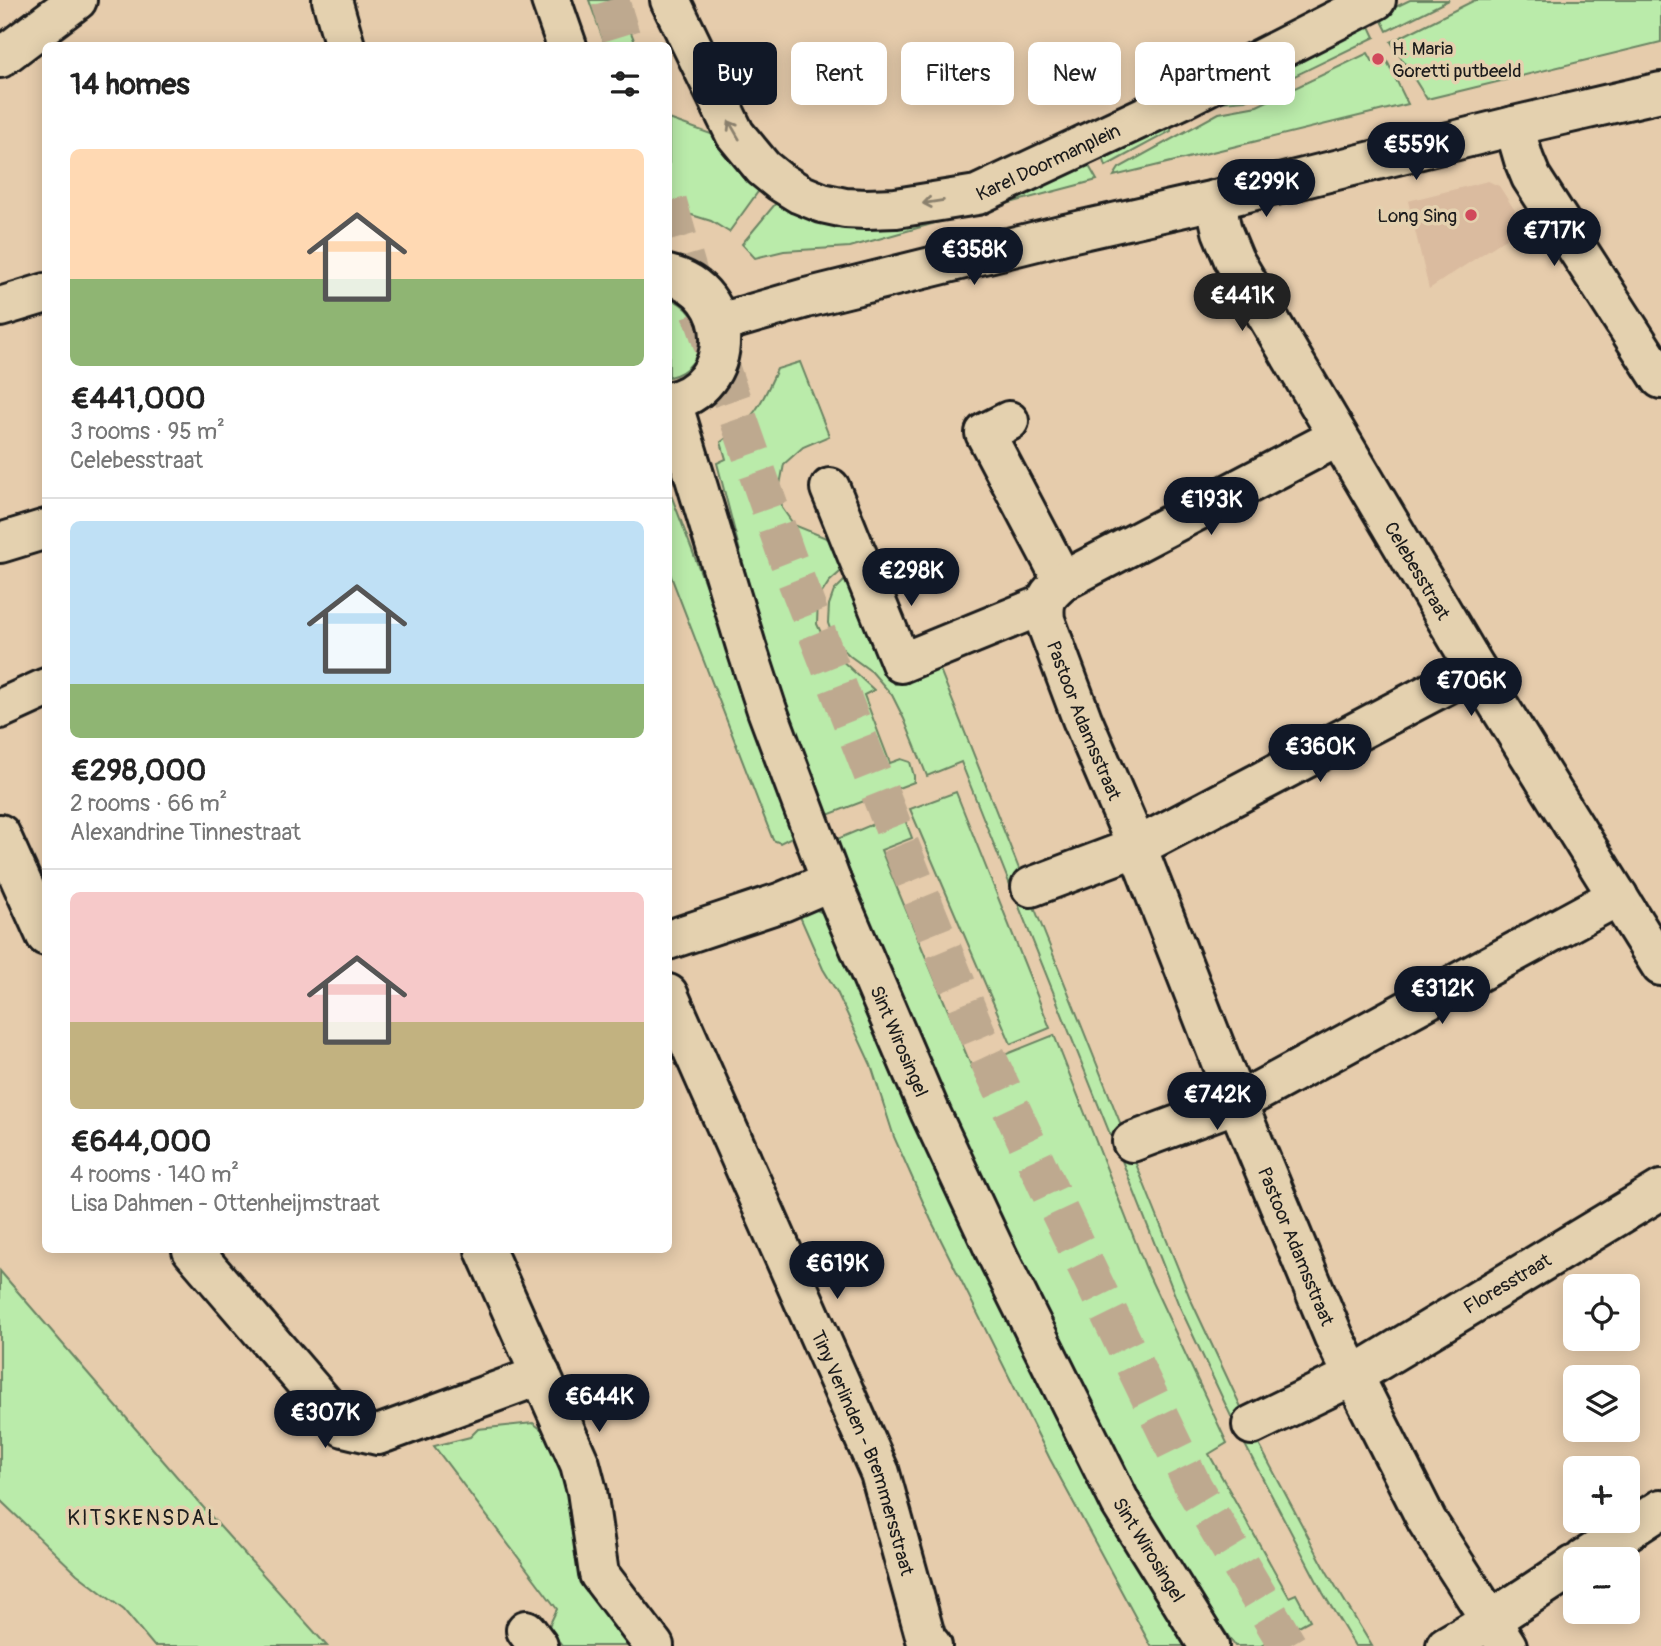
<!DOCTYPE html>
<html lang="en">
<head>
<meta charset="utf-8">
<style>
	:root { --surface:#fff; --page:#f2f2f2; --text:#222; --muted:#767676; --line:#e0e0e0; --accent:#111827 }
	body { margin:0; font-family:Pangolin,sans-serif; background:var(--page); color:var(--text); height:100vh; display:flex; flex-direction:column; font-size:26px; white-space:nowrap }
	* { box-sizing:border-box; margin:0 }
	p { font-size:23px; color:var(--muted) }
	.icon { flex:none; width:38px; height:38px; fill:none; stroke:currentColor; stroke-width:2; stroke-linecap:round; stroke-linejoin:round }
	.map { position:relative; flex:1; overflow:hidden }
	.panel { position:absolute; left:42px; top:42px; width:630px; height:1211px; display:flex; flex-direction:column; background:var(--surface); border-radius:10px; box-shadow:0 4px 18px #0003 }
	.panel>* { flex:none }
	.hud { position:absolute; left:693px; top:42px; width:665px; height:63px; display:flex; gap:14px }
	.tools { position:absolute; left:1563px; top:1274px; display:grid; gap:14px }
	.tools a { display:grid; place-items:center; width:77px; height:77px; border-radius:10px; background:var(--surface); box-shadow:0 4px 18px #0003; font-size:35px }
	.price { position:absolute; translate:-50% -60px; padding:0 16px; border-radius:24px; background:var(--accent); color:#fff; font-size:23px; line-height:46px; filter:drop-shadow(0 2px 4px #0008) }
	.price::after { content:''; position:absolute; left:50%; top:42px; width:21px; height:16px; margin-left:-10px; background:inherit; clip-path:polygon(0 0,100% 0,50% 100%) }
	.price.on { background:#222; color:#fff }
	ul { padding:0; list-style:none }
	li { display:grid; align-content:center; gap:14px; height:371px; padding:0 28px }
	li+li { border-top:2px solid var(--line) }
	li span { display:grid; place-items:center; height:217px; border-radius:10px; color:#555 }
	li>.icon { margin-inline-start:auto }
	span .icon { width:126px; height:126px; fill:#fffc; stroke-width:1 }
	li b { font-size:30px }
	h2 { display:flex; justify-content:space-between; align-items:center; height:84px; padding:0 28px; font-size:30px }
	.chip { padding:0 24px; border-radius:10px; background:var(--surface); box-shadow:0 4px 18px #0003; font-size:24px; line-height:63px }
	.chip.on { background:var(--accent); color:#fff }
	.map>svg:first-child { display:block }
</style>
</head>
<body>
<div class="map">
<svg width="1661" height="1646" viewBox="0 0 1661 1646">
	<rect width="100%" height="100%" fill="#e6ccac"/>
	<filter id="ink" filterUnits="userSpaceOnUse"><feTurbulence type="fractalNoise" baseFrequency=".0143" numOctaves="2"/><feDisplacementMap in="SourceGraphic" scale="14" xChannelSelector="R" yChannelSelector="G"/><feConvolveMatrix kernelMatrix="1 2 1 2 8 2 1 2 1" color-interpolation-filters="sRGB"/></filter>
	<g filter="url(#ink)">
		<polygon fill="#dabb9f" points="1488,181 1499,186 1525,226 1429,289 1408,201"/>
		<g fill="#baebaa" stroke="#6b8463" stroke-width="2">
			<polygon points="589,0 618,0 636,45 605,45"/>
			<polygon points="1410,0 1449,0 1387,31 1379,15"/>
			<polygon points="1475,0 1661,0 1661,42 1427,99 1391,42"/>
			<polygon points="1367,20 1375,37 1245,100 1223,102 1219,94"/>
			<polygon points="1368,53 1373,62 1379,64 1387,61 1408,104 1114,176 1119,168 1219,113 1257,106"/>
			<polygon points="1172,117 1171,131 1106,166 1101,151"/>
			<polygon points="669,119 728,140 765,182 729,232 711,221 669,208"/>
			<polygon points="1085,159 1097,180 946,220 850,247 784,251 755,258 742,244 781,197 826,213"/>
			<path d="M668 298C709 311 711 368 669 377Z"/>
			<path d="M800 362 829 436 803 447 784 464 780 485 782 508 794 525 841 544 848 565 829 582 818 599 817 624 828 648 874 690 864 695 890 763 901 759 910 762 914 776V782L825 816 772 675 717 463 726 459 721 442C754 419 761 406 777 369Z"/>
			<polygon points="668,487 800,833 780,843 773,840 669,571"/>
			<polygon points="851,574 895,684 939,667 1023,879 1010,885 961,762 927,776 904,719 892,695 872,672 850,656 834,640 828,623 829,605 834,591"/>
			<polygon points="956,792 1050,1028 1011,1044 910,809"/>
			<polygon points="902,812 912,838 881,850 972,1068 1054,1035 1149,1276 1227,1443 1209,1454 1289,1597 1296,1594 1310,1620 1261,1646 1235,1646 1172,1553 1132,1486 1020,1267 925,1060 835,840"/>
			<polygon points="1029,894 1125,1135 1112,1139 1016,899"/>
			<polygon points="812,908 830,916 1073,1447 1184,1646 1151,1646 1050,1459 931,1220 894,1137 871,1065 837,992 823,969 798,912"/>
			<polygon points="1130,1149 1190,1298 1248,1422 1236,1427 1178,1303 1119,1153"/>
			<polygon points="0,1271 215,1521 327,1646 154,1646 124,1610 77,1574 0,1500"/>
			<polygon points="533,1423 551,1437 639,1646 562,1646 548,1628 557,1609 434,1446 470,1437 478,1429"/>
			<polygon points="1254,1435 1327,1572 1372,1646 1355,1646 1323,1593 1243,1441"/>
		</g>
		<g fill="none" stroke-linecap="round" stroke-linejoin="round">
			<g stroke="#bea98f" stroke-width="38" stroke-dasharray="38 19" stroke-linecap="butt">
				<polyline points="610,0 624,46"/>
				<polyline points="668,202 694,292 787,557 914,880 983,1048 1059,1211 1194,1488 1288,1646"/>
			</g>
			<g stroke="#1c1c1c" stroke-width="44">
				<g id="minor">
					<polyline points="332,0 345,46"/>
					<polyline points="551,0 567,46"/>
					<path id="s1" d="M670 0 735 134 763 168 779 181 800 194 822 203 845 208 866 209 896 208 977 195 1184 98 1376 0"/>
					<polyline points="0,58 77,0"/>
					<polyline points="1514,126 1524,160 1531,177 1661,379"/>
					<path id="s2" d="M1215 200 1222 231 1234 260 1476 669 1661 966"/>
					<polyline points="0,307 46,293"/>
					<path id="s3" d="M672 402 746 646 767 710 831 881 931 1114 998 1257 1121 1504 1209 1646"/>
					<polyline points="1009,421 985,433 1063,581"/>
					<path id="s4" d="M1338 437 1063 581C1047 595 1043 599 1045 620L1082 719 1137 847 1237 1103 1334 1337 1427 1521 1507 1646"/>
					<polyline points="830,488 901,663 1043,605"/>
					<polyline points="0,709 46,688"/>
					<polyline points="0,834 46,936"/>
					<polyline points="1031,887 1137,847 1476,669"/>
					<polyline points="668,940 782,902 831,881"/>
					<path id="s5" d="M668 994 880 1473 926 1639 932 1646"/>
					<polyline points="1132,1142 1237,1103 1618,896"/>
					<polyline points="192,1250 344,1427 378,1435 541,1375"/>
					<polyline points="485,1250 580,1464 587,1491 599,1574 654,1646"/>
					<path id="s6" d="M1252 1425 1353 1376 1661 1190"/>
					<polyline points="1584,1559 1661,1509"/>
					<polyline points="526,1630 538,1646"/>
					<polyline points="1446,1646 1491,1620 1575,1565"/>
				</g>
			</g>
			<g stroke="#1c1c1c" stroke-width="44">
				<g id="major">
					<path d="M668 275C737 290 738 389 668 402"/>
					<polyline points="720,323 806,298 1065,234 1215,200 1514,126 1661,92"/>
					<polyline points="0,543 46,529"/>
				</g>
			</g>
			<use href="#minor" stroke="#e4d1af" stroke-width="38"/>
			<use href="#major" stroke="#e4d1af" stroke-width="38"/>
		</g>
		<defs><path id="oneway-shaft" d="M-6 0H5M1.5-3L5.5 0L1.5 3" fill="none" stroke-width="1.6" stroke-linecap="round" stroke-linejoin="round" transform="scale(1.75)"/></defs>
		<g stroke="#8a806d">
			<use href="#oneway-shaft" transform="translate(734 130) rotate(-120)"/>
			<use href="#oneway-shaft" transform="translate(933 202) rotate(171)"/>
		</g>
	</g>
	<g fill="#d1495b" stroke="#e4d1af" stroke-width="2.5">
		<circle cx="1378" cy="59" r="7"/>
		<circle cx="1471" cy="215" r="7"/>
	</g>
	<g text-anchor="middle" stroke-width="7" stroke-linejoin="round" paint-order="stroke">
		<g font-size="19" fill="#1c1c1c" stroke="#e4d1af" text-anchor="start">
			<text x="1392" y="55">H. Maria<tspan x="1392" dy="22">Goretti putbeeld</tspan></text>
			<text x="1457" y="222" text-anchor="end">Long Sing</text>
		</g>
		<g font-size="19" fill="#1c1c1c" stroke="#e4d1af">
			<text dy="7" stroke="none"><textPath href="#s1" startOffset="497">Karel Doormanplein</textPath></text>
			<text dy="7" stroke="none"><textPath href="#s2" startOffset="424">Celebesstraat</textPath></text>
			<text dy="7" stroke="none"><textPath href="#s4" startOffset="464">Pastoor Adamsstraat</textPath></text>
			<text dy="7" stroke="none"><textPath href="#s3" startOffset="679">Sint Wirosingel</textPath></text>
			<text dy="7" stroke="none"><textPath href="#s4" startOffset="1031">Pastoor Adamsstraat</textPath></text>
			<text dy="7" stroke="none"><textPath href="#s6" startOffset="292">Floresstraat</textPath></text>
			<text dy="7" stroke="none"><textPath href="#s5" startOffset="499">Tiny Verlinden - Bremmersstraat</textPath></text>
			<text dy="7" stroke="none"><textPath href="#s3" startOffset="1246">Sint Wirosingel</textPath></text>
		</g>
		<g font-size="21" letter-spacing="2" fill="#1c1c1c" stroke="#e4d1af">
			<text x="144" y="1525">KITSKENSDAL</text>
		</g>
	</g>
</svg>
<div class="tools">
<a><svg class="icon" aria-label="locate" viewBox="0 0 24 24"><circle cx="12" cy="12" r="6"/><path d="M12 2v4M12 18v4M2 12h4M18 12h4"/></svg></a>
<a><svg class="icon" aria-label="layers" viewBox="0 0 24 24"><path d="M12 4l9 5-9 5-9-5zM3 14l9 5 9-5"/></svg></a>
<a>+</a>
<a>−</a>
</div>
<b class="price" style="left:1416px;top:182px">€559K</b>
<b class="price" style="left:1266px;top:219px">€299K</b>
<b class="price" style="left:1554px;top:268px">€717K</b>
<b class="price" style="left:974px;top:287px">€358K</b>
<b class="price on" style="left:1242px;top:333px">€441K</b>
<b class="price" style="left:1211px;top:537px">€193K</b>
<b class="price" style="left:911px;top:608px">€298K</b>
<b class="price" style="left:1471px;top:718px">€706K</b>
<b class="price" style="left:1320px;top:784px">€360K</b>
<b class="price" style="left:1442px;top:1026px">€312K</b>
<b class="price" style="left:1217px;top:1132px">€742K</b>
<b class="price" style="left:837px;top:1301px">€619K</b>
<b class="price" style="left:599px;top:1434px">€644K</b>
<b class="price" style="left:325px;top:1450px">€307K</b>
<div class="hud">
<a class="chip on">Buy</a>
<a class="chip">Rent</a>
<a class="chip">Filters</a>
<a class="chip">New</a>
<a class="chip">Apartment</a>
</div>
<section class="panel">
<h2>14 homes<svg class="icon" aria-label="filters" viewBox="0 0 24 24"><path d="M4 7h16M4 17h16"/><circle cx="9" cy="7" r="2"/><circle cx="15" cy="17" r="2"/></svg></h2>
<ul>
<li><span style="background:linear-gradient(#ffd9b3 60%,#8fb573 0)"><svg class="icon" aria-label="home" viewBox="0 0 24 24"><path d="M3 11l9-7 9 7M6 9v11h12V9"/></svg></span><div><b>€441,000</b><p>3 rooms · 95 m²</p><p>Celebesstraat</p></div></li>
<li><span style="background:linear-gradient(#bfe0f5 75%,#8fb573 0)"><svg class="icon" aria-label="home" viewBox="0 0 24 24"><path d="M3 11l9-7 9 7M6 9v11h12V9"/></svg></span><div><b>€298,000</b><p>2 rooms · 66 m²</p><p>Alexandrine Tinnestraat</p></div></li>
<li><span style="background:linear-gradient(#f6c9c9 60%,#c2b280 0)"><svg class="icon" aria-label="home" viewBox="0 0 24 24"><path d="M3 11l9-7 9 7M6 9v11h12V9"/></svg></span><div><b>€644,000</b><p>4 rooms · 140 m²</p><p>Lisa Dahmen - Ottenheijmstraat</p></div></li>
</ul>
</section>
</div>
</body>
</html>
